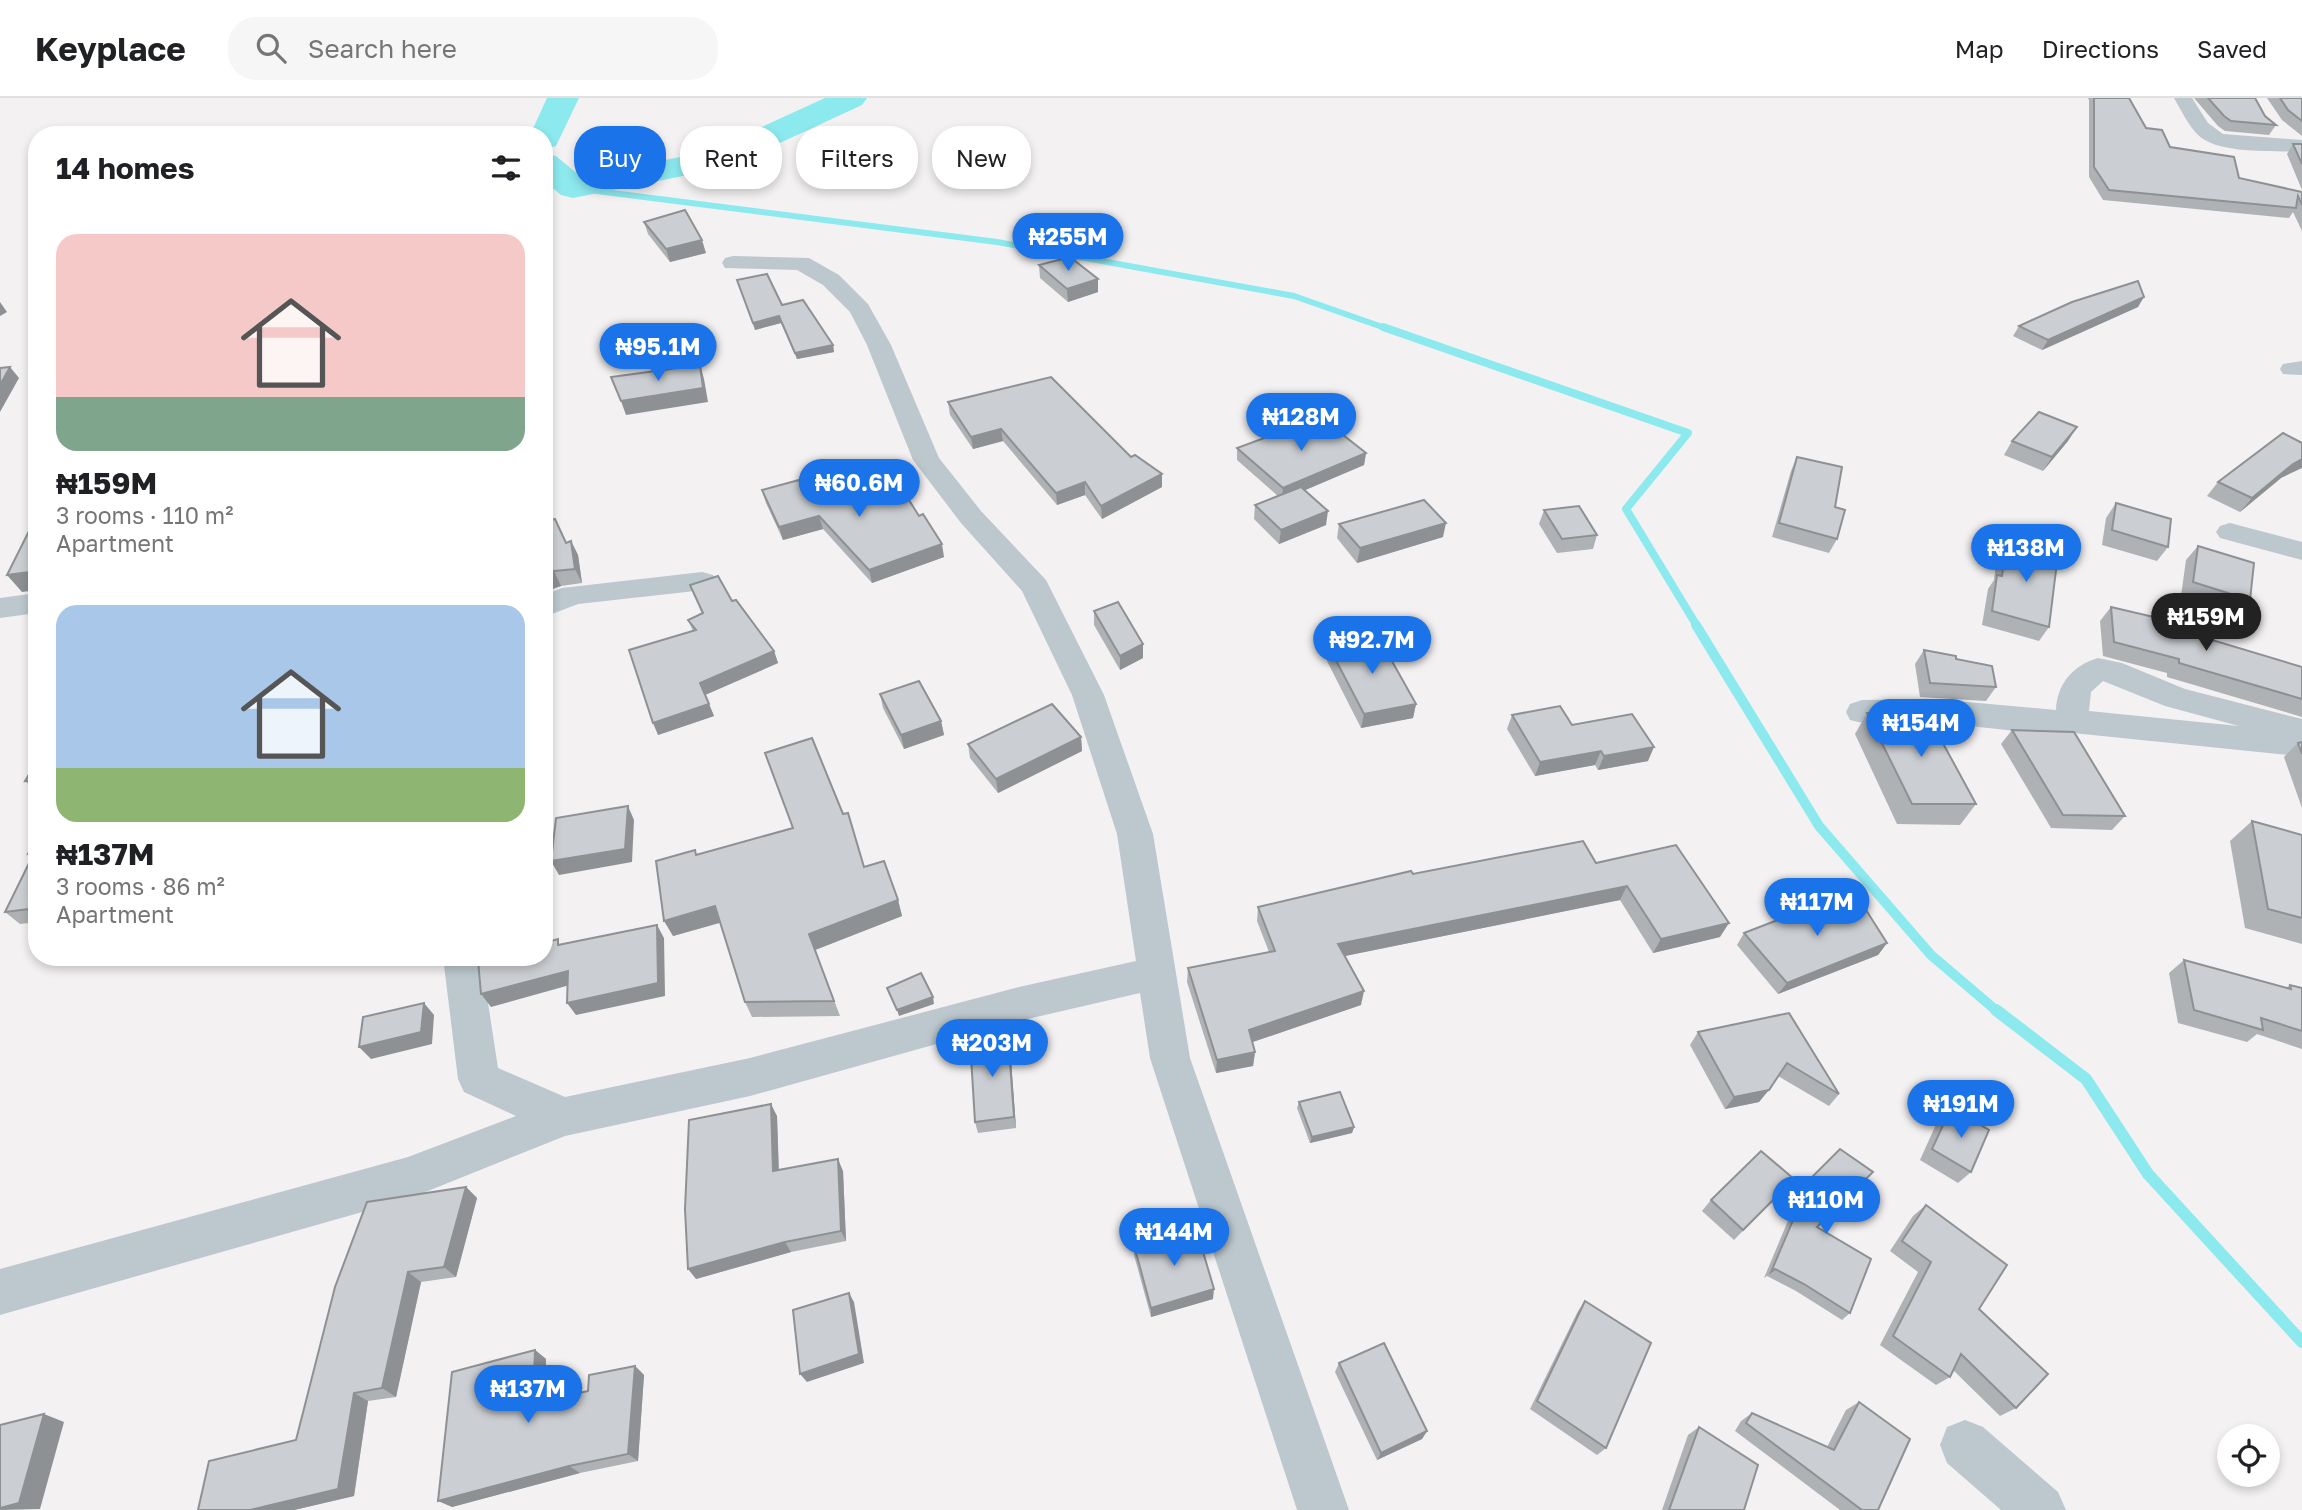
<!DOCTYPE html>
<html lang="en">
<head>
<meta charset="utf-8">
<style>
	:root { --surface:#fff; --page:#f6f6f6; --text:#202124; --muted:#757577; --line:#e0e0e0; --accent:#1a73e8 }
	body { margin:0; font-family:"Golos Text",sans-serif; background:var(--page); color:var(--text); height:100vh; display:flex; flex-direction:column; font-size:26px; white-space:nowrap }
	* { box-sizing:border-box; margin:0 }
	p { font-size:23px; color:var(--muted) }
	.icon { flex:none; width:38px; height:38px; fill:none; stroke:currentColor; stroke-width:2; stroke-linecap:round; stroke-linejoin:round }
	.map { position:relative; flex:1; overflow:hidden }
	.panel { position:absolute; left:28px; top:28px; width:525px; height:840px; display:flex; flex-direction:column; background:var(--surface); border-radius:28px; box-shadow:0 4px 10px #0003 }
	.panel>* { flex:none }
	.banner { position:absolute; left:574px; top:28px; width:665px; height:63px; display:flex; gap:14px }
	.fabs { position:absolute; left:2217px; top:1326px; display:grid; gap:14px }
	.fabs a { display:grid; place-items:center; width:63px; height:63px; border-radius:50%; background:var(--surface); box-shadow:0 4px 10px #0003; font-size:35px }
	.price { position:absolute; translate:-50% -60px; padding:0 16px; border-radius:24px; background:var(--accent); color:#fff; font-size:23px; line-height:46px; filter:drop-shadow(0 2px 4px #0008) }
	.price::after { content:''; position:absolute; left:50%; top:42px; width:21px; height:16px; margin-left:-10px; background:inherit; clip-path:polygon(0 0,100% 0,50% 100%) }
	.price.active { background:#222; color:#fff }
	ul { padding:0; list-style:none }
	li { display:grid; align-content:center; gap:14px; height:371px; padding:0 28px }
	li span { display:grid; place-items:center; height:217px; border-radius:21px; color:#555 }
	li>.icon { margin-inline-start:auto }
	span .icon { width:126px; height:126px; fill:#fffc; stroke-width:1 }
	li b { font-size:30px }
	h2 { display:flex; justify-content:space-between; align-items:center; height:84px; padding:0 28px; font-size:30px }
	.pill { padding:0 24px; border-radius:28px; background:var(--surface); box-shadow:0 4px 10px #0003; font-size:24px; line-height:63px }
	.pill.active { background:var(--accent); color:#fff }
	header { display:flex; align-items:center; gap:42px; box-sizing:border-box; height:98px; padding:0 35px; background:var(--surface); border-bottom:2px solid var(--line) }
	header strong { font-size:33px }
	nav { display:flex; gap:38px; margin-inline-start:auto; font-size:24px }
	.search { width:490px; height:63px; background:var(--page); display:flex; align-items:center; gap:18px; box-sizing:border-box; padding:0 24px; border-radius:28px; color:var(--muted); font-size:26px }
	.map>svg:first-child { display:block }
</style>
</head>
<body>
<header>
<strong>Keyplace</strong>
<div class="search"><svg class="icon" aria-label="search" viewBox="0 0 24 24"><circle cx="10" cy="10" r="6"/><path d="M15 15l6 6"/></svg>Search here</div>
<nav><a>Map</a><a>Directions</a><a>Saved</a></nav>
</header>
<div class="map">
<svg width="2302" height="1412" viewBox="0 0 2302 1412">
	<rect width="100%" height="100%" fill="#f3f1f1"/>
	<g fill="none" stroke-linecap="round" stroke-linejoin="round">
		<polyline stroke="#8ce9ee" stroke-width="6" points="573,90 997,144 1294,198 1388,231"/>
		<polyline stroke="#8ce9ee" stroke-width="8" points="1383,229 1688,335 1626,411 1697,528"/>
		<polyline stroke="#8ce9ee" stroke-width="10" points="1696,527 1819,728 1931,857 1998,914"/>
		<polyline stroke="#8ce9ee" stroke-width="12" points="1996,912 2086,981 2148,1076 2302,1244"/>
		<g fill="#8ce9ee" fill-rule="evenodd">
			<polygon points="547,0 579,0 556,48 544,51 544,37 530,37"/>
			<polygon points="825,0 867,0 862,7 728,69 573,100 561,97 544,83 544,55 556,58 580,78 707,54"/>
		</g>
		<g fill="#bcc8ce" fill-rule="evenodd">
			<path d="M2174 0H2192L2208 25 2223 36 2302 42V54C2275 52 2219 57 2198 37 2188 27 2181 12 2174 0Z"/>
			<polygon points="733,158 809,160 839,177 868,206 891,247 939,360 981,413 1046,482 1104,597 1153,736 1190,960 1349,1412 1297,1412 1150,960 1140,895 1019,923 750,998 565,1038 408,1101 0,1217 0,1171 408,1059 516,1018 464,994 458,981 443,859 481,859 498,970 565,999 750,960 1019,889 1136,863 1117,736 1072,597 1022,493 961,425 913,362 867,247 850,214 823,187 797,172 725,170 722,165 725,160"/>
			<polygon points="2302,263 2302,277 2283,276 2280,271 2283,266"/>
			<polygon points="2230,425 2302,444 2302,462 2220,440 2216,434 2220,428"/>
			<polygon points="702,474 713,477 717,484 713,491 578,506 544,519 544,497 562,490"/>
			<polygon points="37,495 37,515 0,520 0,500"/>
			<path d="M2098 560 2122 565 2185 591 2302 621V652L2289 657 2073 635C2025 637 1979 627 1932 625 1905 624 1876 630 1850 622L1846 614 1850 606 1862 602 1933 601 2056 612C2057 586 2073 567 2098 560ZM2103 583 2165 608 2239 628 2089 613 2091 594Z"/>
			<polygon points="1965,1322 1983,1329 2058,1394 2066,1412 2001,1412 1947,1365 1940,1347 1947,1329"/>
		</g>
	</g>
	<g fill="#afb2b5">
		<polygon points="2088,0 2129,0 2146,30 2170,49 2239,80 2302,94 2302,133 2293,114 2289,120 2103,102 2089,79 2089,2"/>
		<polygon points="2194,0 2255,0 2265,18 2276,27 2269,37 2225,33 2218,28"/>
		<polygon points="2267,0 2302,0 2302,38 2282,22"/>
		<polygon points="2293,46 2302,46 2302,92 2287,56"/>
		<polygon points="644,124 706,155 670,164 648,136"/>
		<polygon points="1039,167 1098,181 1098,194 1068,204 1040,180"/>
		<polygon points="737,182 782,207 833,247 834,254 797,261 781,225 755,232"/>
		<polygon points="2138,209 2042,252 2013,238 2019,228"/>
		<polygon points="948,304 1131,359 1162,389 1102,421 1085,397 1057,407 1003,343 973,351 950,317"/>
		<polygon points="1279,340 1366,355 1364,367 1305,392 1326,427 1279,446 1254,421 1255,407 1278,398 1237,362 1237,350"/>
		<polygon points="2012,343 2068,343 2043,373 2004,357"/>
		<polygon points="1797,359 1835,409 1837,441 1829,455 1772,439 1791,373"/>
		<polygon points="2281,380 2240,414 2207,398 2218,384"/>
		<polygon points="762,392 821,402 944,459 872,485 823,431 783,442 766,405"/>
		<polygon points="2116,405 2168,449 2157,463 2102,447 2106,420"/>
		<polygon points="1544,412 1597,437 1593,451 1557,455 1539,426"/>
		<polygon points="544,424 566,445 571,443 578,457 582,485 561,488 544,494"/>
		<polygon points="1339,426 1443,439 1357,465 1337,440"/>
		<polygon points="2007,442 2049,529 2039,543 1982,527 1988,491 1994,482 1997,457"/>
		<polygon points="2198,448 2250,502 2238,516 2181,498 2186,462"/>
		<polygon points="690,487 732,503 774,553 778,565 705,597 714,618 658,637 693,533 688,522 702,516"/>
		<polygon points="2111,509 2172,530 2302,569 2302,619 2167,579 2167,575 2103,558 2100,523"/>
		<polygon points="1094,513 1143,560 1120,572 1094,527"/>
		<polygon points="1329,549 1416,606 1413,620 1361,630 1327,563"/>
		<polygon points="1924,552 1956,561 1996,589 1986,603 1920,599 1915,566"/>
		<polygon points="880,596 941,623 944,637 904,651 883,610"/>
		<polygon points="1867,615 1976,706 1960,727 1897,726 1855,636"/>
		<polygon points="1512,617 1572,627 1648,663 1598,672 1595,667 1535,678 1507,631"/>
		<polygon points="2012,632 2125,718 2112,732 2051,730 2001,646"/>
		<polygon points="1081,639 1082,653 998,695 970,660 968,646"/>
		<polygon points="2302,644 2302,710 2284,659 2298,645"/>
		<polygon points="37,663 37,694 25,683"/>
		<polygon points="2252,723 2302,737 2302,846 2245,830 2230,743"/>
		<polygon points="37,736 37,824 20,826 5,814 32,759"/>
		<polygon points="697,757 864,769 898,802 902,818 815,852 840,918 752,919 745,904 720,825 673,838"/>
		<polygon points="1596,765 1720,839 1653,855 1620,802 1345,858 1361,907 1252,944 1255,954 1253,968 1216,975 1187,884 1188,870 1269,854 1257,823 1258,809 1413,776"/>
		<polygon points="1744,835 1887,845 1878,857 1778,896 1737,847"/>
		<polygon points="2184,862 2286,890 2290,887 2302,890 2302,951 2257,936 2247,944 2178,925 2169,875"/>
		<polygon points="1789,915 1839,996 1829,1008 1778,978 1759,1004 1725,1011 1690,947 1698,934"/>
		<polygon points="1008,937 1010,949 1016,1030 978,1035 975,1024"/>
		<polygon points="1299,1004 1354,1029 1352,1035 1310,1045 1297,1010"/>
		<polygon points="1951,1010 1971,1074 1958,1085 1920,1062 1938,1022"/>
		<polygon points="777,1018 779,1072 843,1073 846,1143 791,1154 696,1181"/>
		<polygon points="1811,1080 1817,1129 1850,1215 1842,1222 1796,1193 1767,1178 1764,1180 1803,1087"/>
		<polygon points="1794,1081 1734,1142 1702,1113 1711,1102"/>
		<polygon points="466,1089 477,1100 456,1179 421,1184 396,1299 368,1303 354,1398 294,1412 198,1412 296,1342"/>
		<polygon points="1926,1107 1979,1211 2016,1310 2000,1318 1953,1272 1950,1279 1936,1287 1880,1247 1918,1174 1890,1153 1913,1118"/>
		<polygon points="1134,1147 1213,1201 1151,1219 1134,1157"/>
		<polygon points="1585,1203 1606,1350 1597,1357 1530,1311 1578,1213"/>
		<polygon points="535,1252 546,1261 545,1303 588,1293 635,1268 644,1277 638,1363 580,1375 452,1409"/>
		<polygon points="1339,1265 1427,1333 1422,1341 1377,1362 1335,1274"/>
		<polygon points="1859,1304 1878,1412 1840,1412 1735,1333 1741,1323 1752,1315 1827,1349 1846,1312"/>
		<polygon points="1699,1329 1744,1412 1662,1412 1688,1337"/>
	</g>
	<g fill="#8e9194">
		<polygon points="702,142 706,155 670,164 666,151"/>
		<polygon points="1098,181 1098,194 1068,204 1067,191"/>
		<polygon points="2144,199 2138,209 2042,252 2048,242"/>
		<polygon points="0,204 7,214 0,218"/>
		<polygon points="779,218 781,225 755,232 753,225"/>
		<polygon points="833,247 834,254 797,261 795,255"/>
		<polygon points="700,267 704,281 708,304 626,317 621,303"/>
		<polygon points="10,269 19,280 0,314 0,287"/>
		<polygon points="2077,329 2068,343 2043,373 2052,359"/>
		<polygon points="1001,331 1003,343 973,351 971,339"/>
		<polygon points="1366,355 1364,367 1282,402 1283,390"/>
		<polygon points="2302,361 2302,370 2281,380 2240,414 2252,400 2293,366"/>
		<polygon points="1162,376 1162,389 1102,421 1101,408"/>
		<polygon points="1085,384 1085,397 1057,407 1056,395"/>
		<polygon points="1328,413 1326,427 1279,446 1281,432"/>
		<polygon points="819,418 823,431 783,442 779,429"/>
		<polygon points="1446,425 1443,439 1357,465 1360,450"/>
		<polygon points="571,443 578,457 582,485 575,471"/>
		<polygon points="942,446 944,459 872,485 869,472"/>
		<polygon points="37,473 37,492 22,494 7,477"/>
		<polygon points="554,473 561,488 544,494 544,477"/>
		<polygon points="1143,546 1143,560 1120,572 1120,558"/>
		<polygon points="774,553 778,565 705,597 700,585"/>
		<polygon points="709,606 714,618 658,637 653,625"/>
		<polygon points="1416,606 1413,620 1361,630 1364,616"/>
		<polygon points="941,623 944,637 904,651 901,637"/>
		<polygon points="1081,639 1082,653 998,695 996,681"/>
		<polygon points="1654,649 1648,663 1598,672 1604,658"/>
		<polygon points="1601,653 1595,667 1535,678 1540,664"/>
		<polygon points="628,708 634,722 632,764 559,777 551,763"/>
		<polygon points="1627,788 1620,802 1335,860 1338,846"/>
		<polygon points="898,802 902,818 815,852 809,836"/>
		<polygon points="715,808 722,824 673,838 664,823"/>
		<polygon points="1729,825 1720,839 1653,855 1661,841"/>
		<polygon points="657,827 664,840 665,898 576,917 567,905"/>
		<polygon points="1887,845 1878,857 1778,896 1787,885"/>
		<polygon points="568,873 577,885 491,909 481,896"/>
		<polygon points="1364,893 1361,907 1247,946 1249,932"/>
		<polygon points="933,899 934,906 899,918 897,912"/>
		<polygon points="424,905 434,917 432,946 371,961 359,949"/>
		<polygon points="1008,937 1010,949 1016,1030 1014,1019"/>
		<polygon points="1255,954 1253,968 1216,975 1217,962"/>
		<polygon points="1769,992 1759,1004 1725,1011 1734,999"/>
		<polygon points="771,1006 777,1018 779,1084 773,1073"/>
		<polygon points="1354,1029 1352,1035 1310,1045 1312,1039"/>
		<polygon points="838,1061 843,1073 846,1143 841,1133"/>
		<polygon points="466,1089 477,1100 456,1179 444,1169"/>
		<polygon points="785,1144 791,1154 696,1181 688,1171"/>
		<polygon points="408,1174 421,1184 396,1299 382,1290"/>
		<polygon points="1214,1191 1213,1201 1151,1219 1151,1210"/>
		<polygon points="849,1195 854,1204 864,1265 807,1284 800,1276"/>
		<polygon points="535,1252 546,1261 544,1314 533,1306"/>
		<polygon points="635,1268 644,1277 638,1363 628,1356"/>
		<polygon points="354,1295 368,1303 354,1398 294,1412 250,1412"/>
		<polygon points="44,1316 64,1324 40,1411 0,1412 0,1410"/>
		<polygon points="1427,1333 1422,1341 1377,1362 1381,1355"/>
		<polygon points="569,1368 580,1375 452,1409 438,1403"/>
	</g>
	<g fill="#cbcfd3" stroke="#8e9194" stroke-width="2">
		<polygon points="2094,0 2129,0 2146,30 2162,32 2170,49 2234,59 2239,80 2302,94 2302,107 2298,98 2296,110 2109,92 2094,69"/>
		<polygon points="2208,0 2255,0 2265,18 2276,27 2231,23 2224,18"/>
		<polygon points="2280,0 2302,0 2302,23 2288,12"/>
		<polygon points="2293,46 2302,46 2302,66"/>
		<polygon points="685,112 702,142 666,151 644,124"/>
		<polygon points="1070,159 1098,181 1067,191 1039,167"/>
		<polygon points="767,176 782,207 803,202 833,247 795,255 779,218 753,225 737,182"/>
		<polygon points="2138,183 2144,199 2048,242 2019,228 2072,204"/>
		<polygon points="700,267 703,290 621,303 611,279"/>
		<polygon points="10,269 0,287 0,270"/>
		<polygon points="1051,279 1131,359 1135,357 1162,376 1101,408 1085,384 1056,395 1001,331 971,339 948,304"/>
		<polygon points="2039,314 2077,329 2052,359 2012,343"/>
		<polygon points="1324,322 1366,355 1283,390 1237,350 1275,336 1279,340"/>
		<polygon points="2283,335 2302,345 2302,361 2293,366 2252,400 2218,384"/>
		<polygon points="1797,359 1842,369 1835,409 1845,412 1837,441 1779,425"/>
		<polygon points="810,379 821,402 895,380 919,418 923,416 942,446 869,472 819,418 779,429 762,392"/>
		<polygon points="1301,389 1328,413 1281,432 1255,407"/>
		<polygon points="1424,402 1446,425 1360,450 1339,426"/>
		<polygon points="2116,405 2171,421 2168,449 2112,432"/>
		<polygon points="1579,408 1597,437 1562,441 1544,412"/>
		<polygon points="37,421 37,473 7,477 29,433"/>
		<polygon points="555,421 566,445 571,443 575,471 554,473 544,477 544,424"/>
		<polygon points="2007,442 2058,456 2049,529 1992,513 1997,477 2002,478"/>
		<polygon points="2198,448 2254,465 2250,502 2193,484"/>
		<polygon points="718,478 732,503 736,502 774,553 700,585 709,606 653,625 629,552 696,532 688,522 703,515 690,487"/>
		<polygon points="1118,504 1143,546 1120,558 1094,513"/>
		<polygon points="2111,509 2171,523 2172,530 2302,569 2302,601 2179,565 2179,561 2114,544"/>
		<polygon points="1379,540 1416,606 1364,616 1329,549"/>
		<polygon points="1924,552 1956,558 1956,561 1992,568 1996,589 1930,585"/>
		<polygon points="919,583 941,623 901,637 880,596"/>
		<polygon points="1052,606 1081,639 996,681 968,646"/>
		<polygon points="1560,608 1572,627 1632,616 1654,649 1604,658 1601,653 1540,664 1512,617"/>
		<polygon points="1867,615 1927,616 1976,706 1912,706"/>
		<polygon points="2012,632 2074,634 2125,718 2063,717"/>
		<polygon points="812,640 843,716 848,715 864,769 884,763 898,802 809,836 834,903 745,904 715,808 664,823 656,763 695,752 696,757 793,730 765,655"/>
		<polygon points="2302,644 2302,656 2298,645"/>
		<polygon points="37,663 37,682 25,683"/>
		<polygon points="628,708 625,751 551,763 556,720"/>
		<polygon points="2252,723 2302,737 2302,820 2268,811"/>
		<polygon points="37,736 37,810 5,814 34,755 28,756"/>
		<polygon points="1583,743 1596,765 1676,747 1729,825 1661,841 1627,788 1338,846 1364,893 1249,932 1255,954 1217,962 1188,870 1275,853 1258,809 1411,773 1413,776"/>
		<polygon points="1859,801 1887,845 1787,885 1744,835 1817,807"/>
		<polygon points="657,827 658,885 567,905 568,873 481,896 478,862 490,859 544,859 544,845 558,841 558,847"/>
		<polygon points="2184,862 2291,891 2290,887 2302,890 2302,933 2261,920 2263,932 2194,912"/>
		<polygon points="921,875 933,899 897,912 887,890"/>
		<polygon points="424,905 421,934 359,949 363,919"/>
		<polygon points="1789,915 1839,996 1787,965 1769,992 1734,999 1698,934"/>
		<polygon points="1008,937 1014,1019 975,1024 970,942"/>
		<polygon points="1340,994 1354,1029 1312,1039 1299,1004"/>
		<polygon points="771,1006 773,1073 838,1061 841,1133 785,1144 688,1171 685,1111 689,1022"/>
		<polygon points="1951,1010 1989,1032 1971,1074 1932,1051"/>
		<polygon points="1840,1051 1873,1074 1817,1129 1871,1161 1850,1215 1804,1186 1775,1171 1771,1174 1811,1080"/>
		<polygon points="1761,1053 1794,1081 1743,1132 1711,1102"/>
		<polygon points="466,1089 444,1169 408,1174 382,1290 354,1295 338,1391 250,1412 198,1412 209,1363 296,1342 335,1189 367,1104"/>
		<polygon points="1926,1107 2007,1167 1979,1211 2048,1276 2016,1310 1961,1256 1950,1279 1893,1238 1931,1164 1902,1143"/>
		<polygon points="1196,1130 1214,1191 1151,1210 1134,1147"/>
		<polygon points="849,1195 859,1256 800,1276 793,1212"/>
		<polygon points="1585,1203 1651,1245 1606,1350 1537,1303"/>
		<polygon points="1384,1245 1427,1333 1381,1355 1339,1265"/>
		<polygon points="535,1252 533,1306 588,1293 589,1277 635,1268 628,1356 569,1368 438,1403 452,1274"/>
		<polygon points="1859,1304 1910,1341 1878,1412 1862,1412 1746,1325 1752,1315 1834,1352"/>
		<polygon points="44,1316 19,1405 0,1410 0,1327"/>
		<polygon points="1699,1329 1758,1367 1744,1412 1669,1412"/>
	</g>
</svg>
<div class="fabs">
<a><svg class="icon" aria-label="locate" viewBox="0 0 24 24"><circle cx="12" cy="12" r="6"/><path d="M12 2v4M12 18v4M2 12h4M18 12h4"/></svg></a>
</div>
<b class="price" style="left:1068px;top:175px">₦255M</b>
<b class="price" style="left:658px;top:285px">₦95.1M</b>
<b class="price" style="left:1301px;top:355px">₦128M</b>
<b class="price" style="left:859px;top:421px">₦60.6M</b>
<b class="price" style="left:2026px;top:486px">₦138M</b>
<b class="price active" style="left:2206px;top:555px">₦159M</b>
<b class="price" style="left:1372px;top:578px">₦92.7M</b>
<b class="price" style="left:1921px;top:661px">₦154M</b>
<b class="price" style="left:1817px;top:840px">₦117M</b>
<b class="price" style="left:992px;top:981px">₦203M</b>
<b class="price" style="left:1961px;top:1042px">₦191M</b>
<b class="price" style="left:1826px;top:1138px">₦110M</b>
<b class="price" style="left:1174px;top:1170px">₦144M</b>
<b class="price" style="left:528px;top:1327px">₦137M</b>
<div class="banner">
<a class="pill active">Buy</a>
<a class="pill">Rent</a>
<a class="pill">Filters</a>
<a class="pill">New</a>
</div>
<section class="panel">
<h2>14 homes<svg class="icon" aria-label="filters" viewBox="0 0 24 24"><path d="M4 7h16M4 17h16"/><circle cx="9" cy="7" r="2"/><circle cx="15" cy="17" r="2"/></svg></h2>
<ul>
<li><span style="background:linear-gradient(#f6c9c9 75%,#7fa58c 0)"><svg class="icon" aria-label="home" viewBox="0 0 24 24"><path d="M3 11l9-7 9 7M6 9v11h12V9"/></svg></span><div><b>₦159M</b><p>3 rooms · 110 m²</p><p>Apartment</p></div></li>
<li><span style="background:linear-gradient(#a9c7e8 75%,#8fb573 0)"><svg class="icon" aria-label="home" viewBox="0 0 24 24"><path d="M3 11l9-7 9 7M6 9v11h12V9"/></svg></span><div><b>₦137M</b><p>3 rooms · 86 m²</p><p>Apartment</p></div></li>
</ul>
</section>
</div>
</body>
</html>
